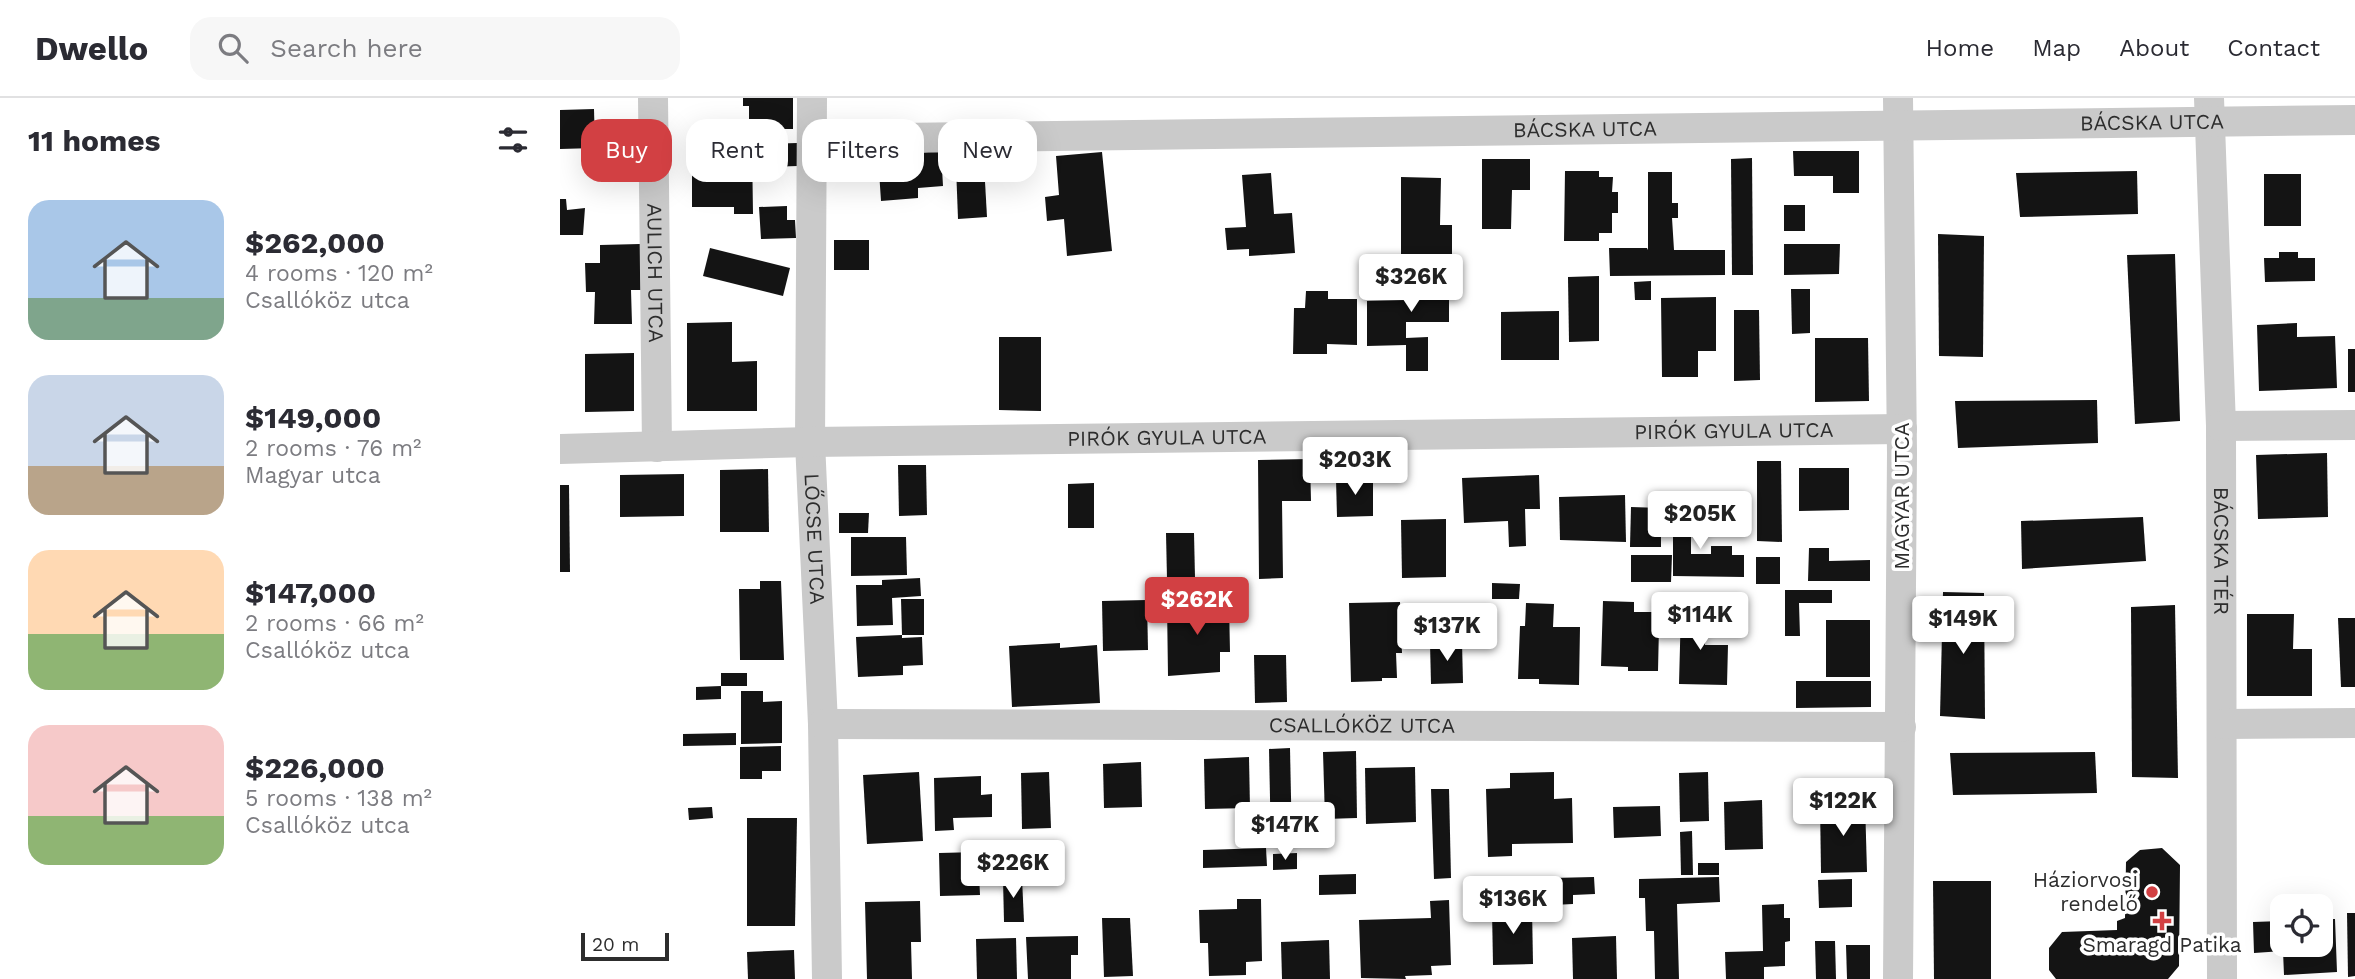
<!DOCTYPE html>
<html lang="en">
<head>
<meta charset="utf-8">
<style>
	:root { --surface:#fff; --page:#f7f7f7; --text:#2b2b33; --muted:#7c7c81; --line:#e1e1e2; --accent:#d24043 }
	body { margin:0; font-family:"Work Sans",sans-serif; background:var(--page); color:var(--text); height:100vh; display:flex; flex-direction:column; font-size:26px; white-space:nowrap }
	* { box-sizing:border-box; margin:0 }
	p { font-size:23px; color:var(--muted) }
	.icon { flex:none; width:38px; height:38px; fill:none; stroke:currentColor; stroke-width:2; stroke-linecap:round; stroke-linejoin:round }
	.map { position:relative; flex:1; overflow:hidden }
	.sheet { display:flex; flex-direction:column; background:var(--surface); width:560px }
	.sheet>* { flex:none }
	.banner { position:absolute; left:21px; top:21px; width:665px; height:63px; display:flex; gap:14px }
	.fabs { position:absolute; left:1710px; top:796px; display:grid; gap:14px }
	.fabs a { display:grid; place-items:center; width:63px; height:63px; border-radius:14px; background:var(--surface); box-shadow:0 7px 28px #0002; font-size:35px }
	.scale { position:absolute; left:21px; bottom:18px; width:88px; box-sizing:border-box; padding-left:7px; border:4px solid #2d2d2d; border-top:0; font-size:19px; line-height:24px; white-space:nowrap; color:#2d2d2d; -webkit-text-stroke:5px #fff; paint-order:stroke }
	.price { position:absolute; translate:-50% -60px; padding:0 16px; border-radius:7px; background:#fff; color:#222; font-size:23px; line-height:46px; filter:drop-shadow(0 2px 4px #0008) }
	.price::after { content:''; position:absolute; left:50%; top:42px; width:21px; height:16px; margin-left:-10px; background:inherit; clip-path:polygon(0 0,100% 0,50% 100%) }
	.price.active { background:var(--accent); color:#fff }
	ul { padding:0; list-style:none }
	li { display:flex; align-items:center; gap:21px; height:175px; padding:0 28px }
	li span { display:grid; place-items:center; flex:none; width:196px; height:140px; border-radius:21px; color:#555 }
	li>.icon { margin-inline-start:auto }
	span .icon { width:84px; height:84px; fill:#fffc; stroke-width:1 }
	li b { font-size:30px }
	h2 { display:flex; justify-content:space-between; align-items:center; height:84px; padding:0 28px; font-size:30px }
	.chip { padding:0 24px; border-radius:21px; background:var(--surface); box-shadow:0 7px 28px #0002; font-size:24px; line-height:63px }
	.chip.active { background:var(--accent); color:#fff }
	header { display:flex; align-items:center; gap:42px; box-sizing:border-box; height:98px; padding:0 35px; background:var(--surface); border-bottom:2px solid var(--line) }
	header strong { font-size:33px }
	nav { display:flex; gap:38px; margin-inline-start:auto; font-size:24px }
	.search { width:490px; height:63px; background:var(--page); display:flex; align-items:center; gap:18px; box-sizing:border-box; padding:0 24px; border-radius:21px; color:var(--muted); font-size:26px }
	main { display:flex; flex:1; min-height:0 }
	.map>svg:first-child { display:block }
</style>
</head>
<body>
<header>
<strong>Dwello</strong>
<div class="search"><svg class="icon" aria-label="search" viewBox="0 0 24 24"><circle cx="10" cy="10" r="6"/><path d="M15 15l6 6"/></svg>Search here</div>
<nav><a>Home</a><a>Map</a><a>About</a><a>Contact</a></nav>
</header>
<main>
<section class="sheet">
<h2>11 homes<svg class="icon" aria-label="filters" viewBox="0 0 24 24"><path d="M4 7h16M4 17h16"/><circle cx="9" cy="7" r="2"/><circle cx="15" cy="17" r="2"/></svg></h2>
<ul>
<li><span style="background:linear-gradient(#a9c7e8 70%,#7fa58c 0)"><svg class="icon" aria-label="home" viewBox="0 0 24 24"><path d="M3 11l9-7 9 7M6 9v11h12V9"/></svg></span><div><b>$262,000</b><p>4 rooms · 120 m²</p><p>Csallóköz utca</p></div></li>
<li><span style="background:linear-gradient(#c9d6e8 65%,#b9a48a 0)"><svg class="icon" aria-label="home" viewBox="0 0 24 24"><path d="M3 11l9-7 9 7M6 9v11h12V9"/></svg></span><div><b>$149,000</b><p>2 rooms · 76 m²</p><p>Magyar utca</p></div></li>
<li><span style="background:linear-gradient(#ffd9b3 60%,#8fb573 0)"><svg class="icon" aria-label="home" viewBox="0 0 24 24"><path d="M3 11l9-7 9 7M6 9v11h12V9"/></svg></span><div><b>$147,000</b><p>2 rooms · 66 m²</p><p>Csallóköz utca</p></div></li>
<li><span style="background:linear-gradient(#f6c9c9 65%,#8fb573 0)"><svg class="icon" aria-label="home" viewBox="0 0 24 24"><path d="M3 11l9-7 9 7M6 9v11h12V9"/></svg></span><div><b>$226,000</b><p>5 rooms · 138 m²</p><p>Csallóköz utca</p></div></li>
</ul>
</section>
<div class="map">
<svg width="1795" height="881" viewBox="0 0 1795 881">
	<rect width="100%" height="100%" fill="#fff"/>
	<g fill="#141414">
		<polygon points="183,0 233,0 233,31 224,31 224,43 202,43 202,31 189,31 189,8 183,8"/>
		<polygon points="34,11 35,50 0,51 0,12"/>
		<polygon points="237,45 238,68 206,69 206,46"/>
		<polygon points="166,48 192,48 193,116 174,116 174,109 132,109 132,58 166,58"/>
		<polygon points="381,53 383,88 358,90 358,100 321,103 318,58"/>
		<polygon points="1233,53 1299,53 1299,95 1273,95 1273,78 1234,78"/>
		<polygon points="542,54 552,153 507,158 504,121 487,123 485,99 499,97 496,58"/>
		<polygon points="1192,60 1193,177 1172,177 1171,61"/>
		<polygon points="922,61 970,61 970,92 952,92 951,131 922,131"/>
		<polygon points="424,66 427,119 398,121 396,68"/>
		<polygon points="1005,73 1039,73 1039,79 1053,79 1052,94 1058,94 1058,115 1052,115 1052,135 1039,135 1039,143 1004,143"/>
		<polygon points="1577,73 1578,116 1460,119 1456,75"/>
		<polygon points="1088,74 1112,74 1112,105 1118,105 1118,120 1112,120 1114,152 1165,152 1165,177 1050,178 1049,150 1087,150 1088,152"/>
		<polygon points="711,75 714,116 732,115 735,155 689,158 689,151 667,152 665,130 686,129 682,77"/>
		<rect x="1704" y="76" width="37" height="52"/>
		<polygon points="841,79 881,80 880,127 892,127 892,160 841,160"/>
		<polygon points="0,101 6,101 7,112 25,110 23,137 0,137"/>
		<rect x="1224" y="107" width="21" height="26"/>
		<polygon points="227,108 227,122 235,122 236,140 201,141 199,109"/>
		<polygon points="1378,136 1424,138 1423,259 1379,258"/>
		<rect x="274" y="142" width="35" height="30"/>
		<polygon points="80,146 81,192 71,192 72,226 34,226 35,194 26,194 25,165 40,165 40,147"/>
		<polygon points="1224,146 1280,146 1279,176 1224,177"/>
		<polygon points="150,150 230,170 223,198 143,178"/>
		<polygon points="1719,154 1738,154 1738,160 1755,160 1755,183 1705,184 1704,160 1719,160"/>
		<polygon points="1615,156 1620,323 1575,326 1567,157"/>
		<polygon points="847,168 889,168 889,224 846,224 846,240 868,239 868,273 846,273 846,247 807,248 807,203 846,202"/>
		<polygon points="1039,178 1039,243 1009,244 1008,179"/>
		<polygon points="1091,183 1091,202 1075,202 1074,184"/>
		<polygon points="1231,191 1250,191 1250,235 1232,236"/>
		<polygon points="746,193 768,193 768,201 797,201 797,247 767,246 767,256 733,256 734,210 745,210"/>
		<polygon points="1156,199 1156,253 1138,253 1138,279 1102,279 1101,200"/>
		<polygon points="1174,212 1199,212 1200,282 1174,283"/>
		<polygon points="999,213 999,262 941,262 941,214"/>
		<polygon points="172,224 172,264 197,263 197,313 127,313 127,225"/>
		<polygon points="1737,225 1737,239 1775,238 1777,290 1699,293 1697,227"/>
		<polygon points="439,239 481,239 481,313 439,312"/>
		<polygon points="1255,240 1308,240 1309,303 1255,304"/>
		<rect x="1788" y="251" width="7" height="43"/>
		<polygon points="74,255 74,313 25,314 25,256"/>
		<polygon points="1537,302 1538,345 1398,350 1395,303"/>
		<polygon points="1767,355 1768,419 1698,421 1696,357"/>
		<polygon points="750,361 751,403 722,403 723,480 699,481 698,362"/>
		<polygon points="1197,363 1221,363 1222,444 1197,443"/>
		<polygon points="338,367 366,367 367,417 339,418"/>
		<polygon points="1239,370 1289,370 1289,412 1239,413"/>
		<polygon points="208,371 209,434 160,434 160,372"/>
		<polygon points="124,376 124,418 60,419 60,377"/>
		<polygon points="979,377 980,411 965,411 966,448 949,449 948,423 904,425 902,380"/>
		<polygon points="813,380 813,418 777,419 776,381"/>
		<polygon points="534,385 534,430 508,430 508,386"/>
		<polygon points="0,387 9,387 10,474 0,474"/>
		<polygon points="1065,397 1066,444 1000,442 999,399"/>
		<polygon points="1113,403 1131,403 1131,456 1151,456 1151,448 1172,448 1172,457 1184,457 1184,479 1113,478"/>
		<polygon points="1071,409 1101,410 1101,449 1070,449"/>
		<polygon points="279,415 309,415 308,435 279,435"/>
		<polygon points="1583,419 1586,463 1462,471 1461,423"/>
		<polygon points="886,421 886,479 842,480 841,422"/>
		<polygon points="606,435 634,435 635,480 607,481"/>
		<polygon points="291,439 346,439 347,477 291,478"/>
		<polygon points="1249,450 1269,450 1269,463 1310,462 1310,483 1248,483"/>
		<polygon points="1071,457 1112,457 1111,484 1071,484"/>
		<rect x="1196" y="459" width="24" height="27"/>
		<polygon points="360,480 361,498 332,500 333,527 297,528 296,487 322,487 322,482"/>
		<polygon points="200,483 221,483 224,562 180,562 179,491 200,491"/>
		<polygon points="932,485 960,486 959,501 932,501"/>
		<polygon points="1225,492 1272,492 1272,505 1239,505 1240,538 1225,538"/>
		<polygon points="1383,494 1424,495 1425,621 1380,618"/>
		<polygon points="341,501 364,501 364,537 342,537"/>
		<polygon points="587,502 588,552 543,553 542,503"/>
		<polygon points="1043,503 1074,504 1074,514 1092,514 1092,528 1099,528 1098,573 1068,573 1068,569 1041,568"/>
		<polygon points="840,504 842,555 836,555 837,580 822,580 822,583 791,584 789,505"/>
		<polygon points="669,505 670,554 660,554 660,574 608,578 607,506"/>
		<polygon points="966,505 994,506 993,529 1020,529 1019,587 979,586 979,581 958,581 960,528 965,528"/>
		<polygon points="1615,507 1618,680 1572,679 1571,509"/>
		<polygon points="1121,510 1146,511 1145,547 1168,547 1167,587 1119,586"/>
		<polygon points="1687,516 1734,516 1733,551 1752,551 1752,598 1687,598"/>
		<polygon points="1778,520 1795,520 1795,589 1781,589"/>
		<rect x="1266" y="522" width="44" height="57"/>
		<polygon points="342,537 342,540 362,539 363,567 343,568 343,577 298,579 296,539"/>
		<polygon points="902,544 903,585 871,586 870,545"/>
		<polygon points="500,545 500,550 537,547 540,605 452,609 449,548"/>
		<polygon points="694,557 726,557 727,604 695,605"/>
		<rect x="161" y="575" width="26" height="13"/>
		<polygon points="1236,583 1311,583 1311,609 1236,610"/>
		<polygon points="161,588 161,601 136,602 136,589"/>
		<polygon points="181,593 203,593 203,604 222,603 222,645 181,646"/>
		<polygon points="176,635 176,647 123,648 123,636"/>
		<polygon points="221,648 221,673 202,673 202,681 180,681 180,649"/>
		<polygon points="730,650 732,748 711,749 709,651"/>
		<polygon points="796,653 797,720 765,721 763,654"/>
		<polygon points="1535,654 1537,695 1393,697 1390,655"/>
		<polygon points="689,659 690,710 645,711 644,661"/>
		<polygon points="581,664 582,709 544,710 543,666"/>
		<polygon points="855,669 856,724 806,726 805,670"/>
		<polygon points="359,674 363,743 307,746 303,677"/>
		<polygon points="489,674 491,730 462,731 461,675"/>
		<polygon points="994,674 994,701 1012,700 1013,745 952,746 952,758 928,759 926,691 950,690 950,675"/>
		<polygon points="1148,674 1149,723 1120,724 1119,675"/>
		<polygon points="421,678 421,697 432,696 432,719 393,720 394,732 375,733 374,680"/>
		<polygon points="871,691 889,691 891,780 874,781"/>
		<polygon points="1202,702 1203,751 1165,752 1164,704"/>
		<polygon points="1305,704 1307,774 1261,775 1260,705"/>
		<polygon points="1100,708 1101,738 1054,740 1053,709"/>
		<polygon points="152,709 153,720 129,722 128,710"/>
		<polygon points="187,720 237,720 235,828 187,828"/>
		<polygon points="1132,733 1133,777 1121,777 1120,734"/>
		<polygon points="706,750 707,768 643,770 643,752"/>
		<polygon points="1602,750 1620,767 1619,868 1608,881 1496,881 1489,872 1489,850 1502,834 1557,832 1557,823 1565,820 1566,764 1580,752"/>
		<polygon points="463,753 464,775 419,776 420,797 380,798 379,755"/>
		<polygon points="737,755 737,771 713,772 713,756"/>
		<rect x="1138" y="765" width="21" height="12"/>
		<polygon points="796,776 796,796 759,797 759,777"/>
		<polygon points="1034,779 1035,796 1013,797 1013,806 993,807 992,780"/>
		<polygon points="1159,779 1160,804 1117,806 1119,881 1095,881 1094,833 1086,833 1085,800 1079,800 1079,781"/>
		<polygon points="462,780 464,824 444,824 443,781"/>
		<polygon points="1292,781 1292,809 1259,810 1258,782"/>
		<polygon points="1373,783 1431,783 1431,881 1374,881"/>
		<polygon points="677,801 701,801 702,863 686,864 686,877 649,878 648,845 640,845 639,812 677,811"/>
		<polygon points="889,802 891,867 871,868 872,877 845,878 846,881 801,880 799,822 871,820 870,803"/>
		<polygon points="360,803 361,844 351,844 352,881 307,881 305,804"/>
		<polygon points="1224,806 1224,820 1230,820 1230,843 1225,844 1225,868 1204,869 1204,881 1166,881 1165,854 1203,853 1202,807"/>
		<polygon points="972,809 973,866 933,867 932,812"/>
		<polygon points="1787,815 1795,815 1795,878 1788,879"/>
		<polygon points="542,820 570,820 573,878 544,879"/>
		<polygon points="1760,821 1775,821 1777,874 1724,877 1723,853 1694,855 1693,824 1722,823 1722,847 1760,847"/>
		<polygon points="518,838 518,857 511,857 511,881 468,881 466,839"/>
		<polygon points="1056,838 1057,881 1013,881 1012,840"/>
		<polygon points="456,840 457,881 417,881 416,841"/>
		<polygon points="769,842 770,881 722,881 721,844"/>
		<polygon points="1255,843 1275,843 1276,881 1256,881"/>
		<polygon points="1286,847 1310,847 1310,881 1287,881"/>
		<polygon points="234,852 235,881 188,881 187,854"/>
	</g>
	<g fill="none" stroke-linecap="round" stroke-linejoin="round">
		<g stroke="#cacaca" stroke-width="30">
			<path id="s1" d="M93 0 97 349"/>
			<path id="s2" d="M252 0 250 344 263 626 267 881"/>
			<polyline points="1338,0 1342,355 1338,881"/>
			<path id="s3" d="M1649 0 1661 328 1662 881"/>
			<path id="s4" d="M253 41 1795 22"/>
			<polyline points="1661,328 1795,327"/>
			<path id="s5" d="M0 351 250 344 1342 331"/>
			<path id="s6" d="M263 626 1341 629"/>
			<polyline points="1663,626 1795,625"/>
		</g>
	</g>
	<g fill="#d24043" stroke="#fff" stroke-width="2.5">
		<circle cx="1592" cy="794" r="7"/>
		<path d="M1598.5 812.5h7v7h7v7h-7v7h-7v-7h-7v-7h7z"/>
	</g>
	<g text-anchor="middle" stroke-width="7" stroke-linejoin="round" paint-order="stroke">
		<g font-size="21" fill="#2d2d2d" stroke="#fff">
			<text dy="7" stroke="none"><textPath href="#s4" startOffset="1339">BÁCSKA UTCA</textPath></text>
			<text dy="7" stroke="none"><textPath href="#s4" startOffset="772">BÁCSKA UTCA</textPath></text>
			<text dy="7" stroke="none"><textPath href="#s1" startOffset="175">AULICH UTCA</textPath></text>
			<text dy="7" stroke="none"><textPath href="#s5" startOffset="1174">PIRÓK GYULA UTCA</textPath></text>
			<text dy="7" stroke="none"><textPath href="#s5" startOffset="607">PIRÓK GYULA UTCA</textPath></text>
			<text transform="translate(1342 398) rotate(-90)" y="7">MAGYAR UTCA</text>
			<text dy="7" stroke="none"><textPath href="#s2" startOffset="441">LŐCSE UTCA</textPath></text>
			<text dy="7" stroke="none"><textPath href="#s3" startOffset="453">BÁCSKA TÉR</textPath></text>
			<text dy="7" stroke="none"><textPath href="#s6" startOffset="539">CSALLÓKÖZ UTCA</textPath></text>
		</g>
		<g font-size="21" fill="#2d2d2d" stroke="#fff" text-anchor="end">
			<text x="1578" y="789">Háziorvosi<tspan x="1578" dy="24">rendelő</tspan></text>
			<text x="1602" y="854" text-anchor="middle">Smaragd Patika</text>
		</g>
	</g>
</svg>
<div class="fabs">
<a><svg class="icon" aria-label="locate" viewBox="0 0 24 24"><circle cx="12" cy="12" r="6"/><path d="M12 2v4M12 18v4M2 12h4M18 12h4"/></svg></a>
</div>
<div class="scale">20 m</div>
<b class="price" style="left:851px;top:216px">$326K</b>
<b class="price" style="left:795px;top:399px">$203K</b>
<b class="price" style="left:1140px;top:453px">$205K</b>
<b class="price active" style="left:637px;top:539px">$262K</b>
<b class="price" style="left:1140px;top:554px">$114K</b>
<b class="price" style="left:1403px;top:558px">$149K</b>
<b class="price" style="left:887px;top:565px">$137K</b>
<b class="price" style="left:1283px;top:740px">$122K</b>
<b class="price" style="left:725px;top:764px">$147K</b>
<b class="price" style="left:453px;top:802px">$226K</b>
<b class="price" style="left:953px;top:838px">$136K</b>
<div class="banner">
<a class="chip active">Buy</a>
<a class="chip">Rent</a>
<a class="chip">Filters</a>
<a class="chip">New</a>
</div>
</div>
</main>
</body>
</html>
